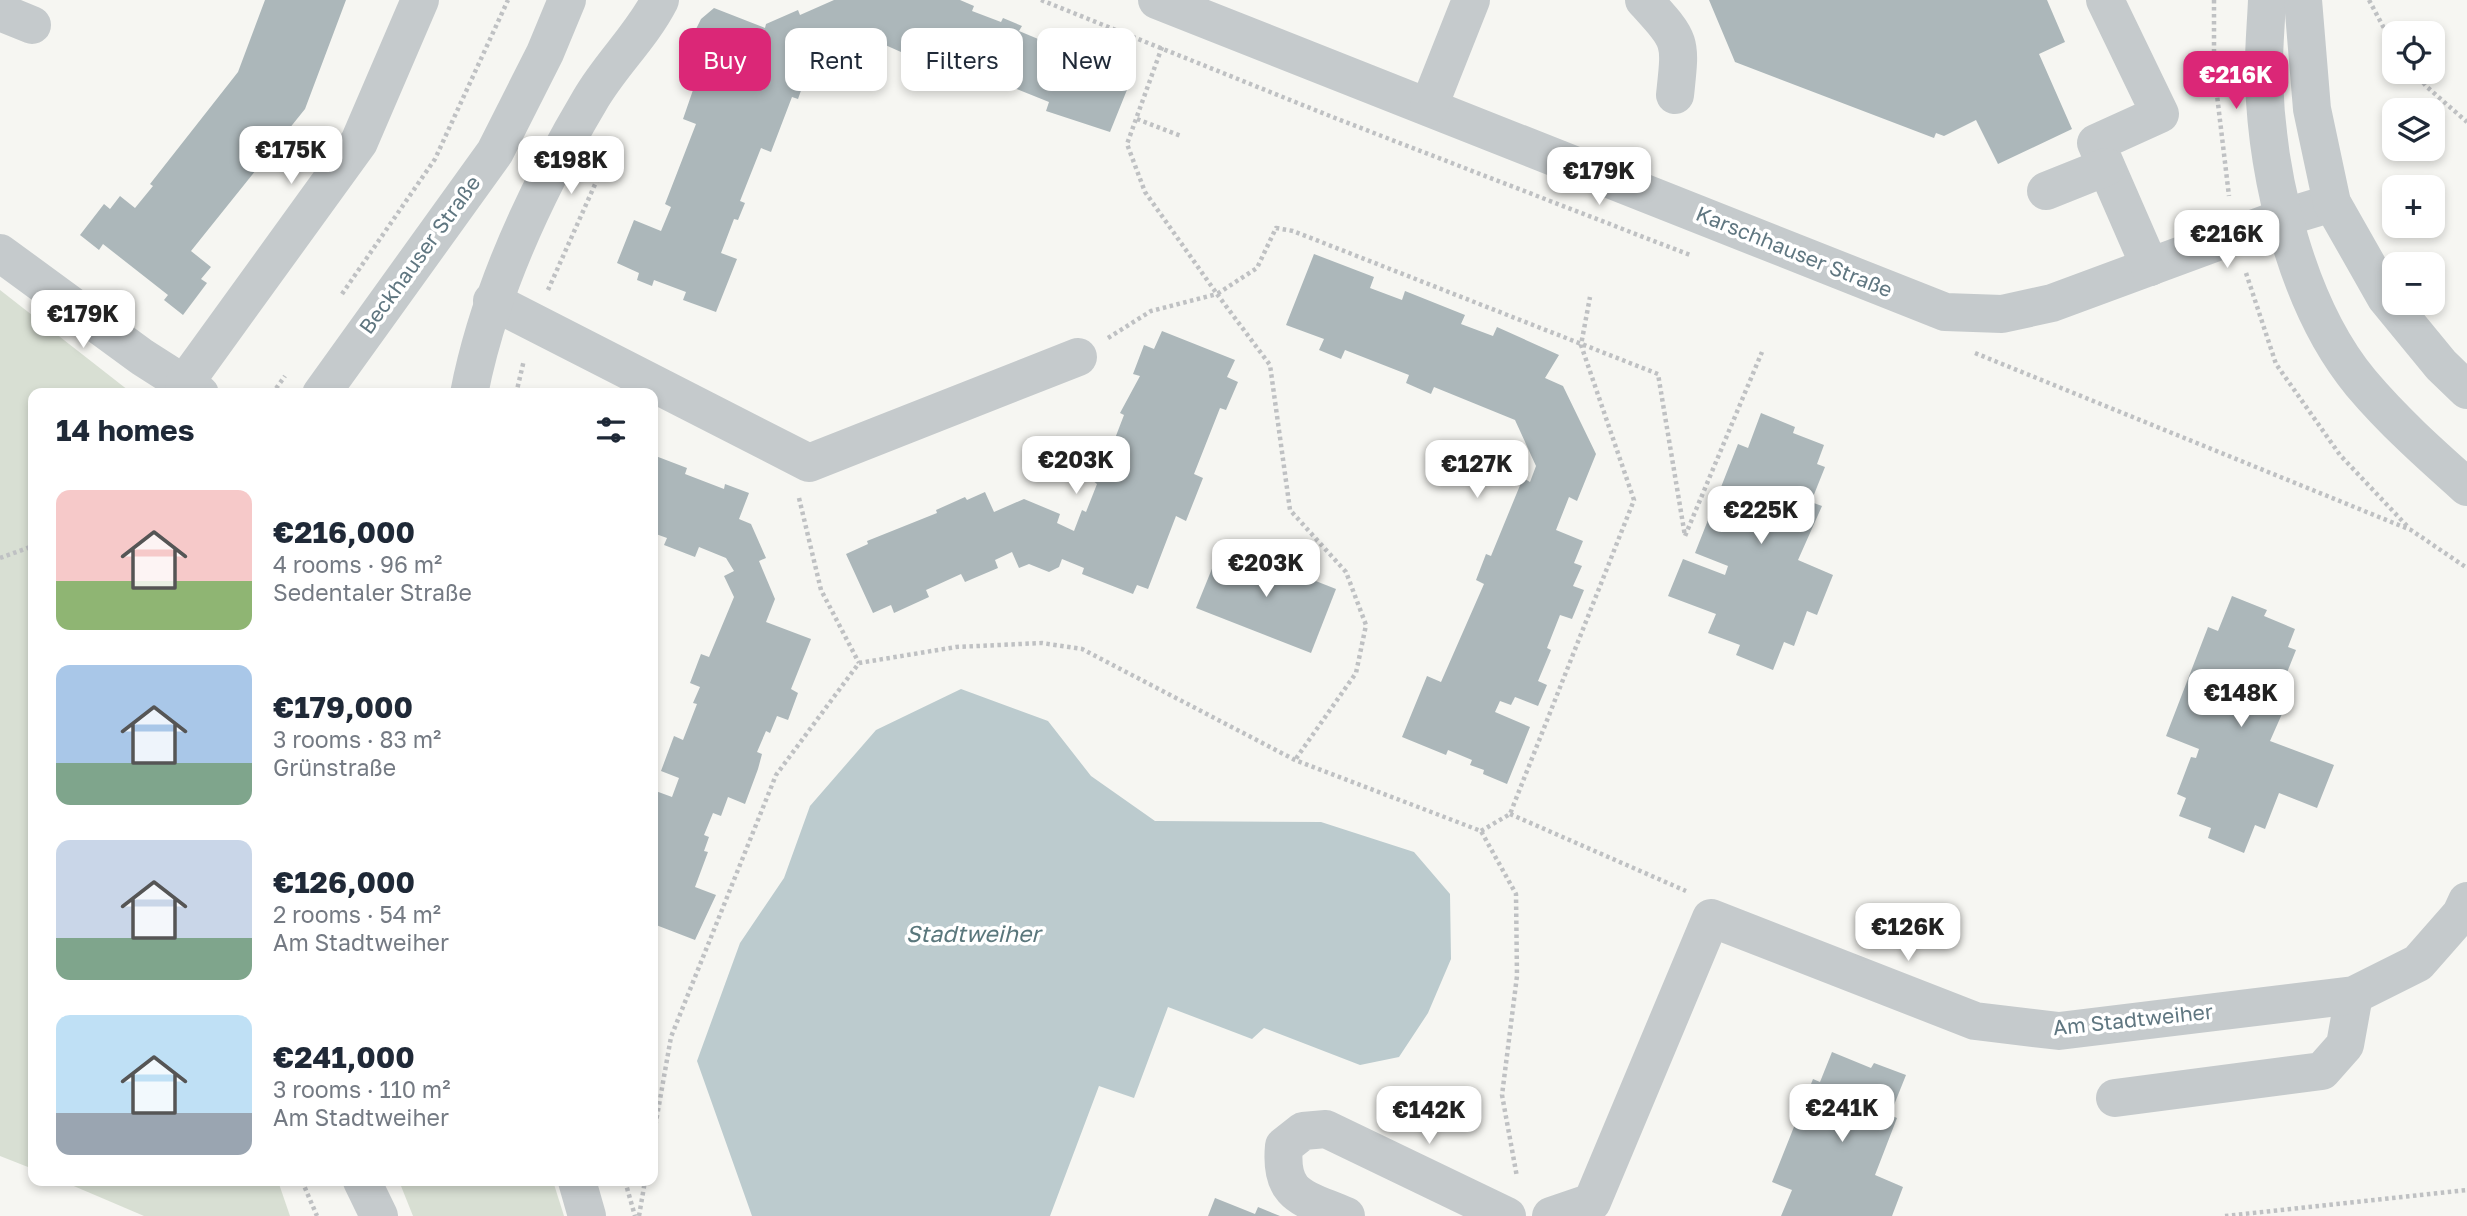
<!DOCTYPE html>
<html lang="en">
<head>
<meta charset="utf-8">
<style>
	:root { --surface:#fff; --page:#f2f2f3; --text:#1f2937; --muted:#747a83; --accent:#db2777 }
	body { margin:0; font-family:"Golos Text",sans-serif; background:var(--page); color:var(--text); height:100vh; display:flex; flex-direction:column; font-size:26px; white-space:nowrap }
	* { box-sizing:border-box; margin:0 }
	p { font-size:23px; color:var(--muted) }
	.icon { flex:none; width:38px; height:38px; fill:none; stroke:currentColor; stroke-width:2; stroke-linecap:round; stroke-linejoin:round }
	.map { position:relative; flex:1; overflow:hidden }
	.panel { position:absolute; left:28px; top:388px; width:630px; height:798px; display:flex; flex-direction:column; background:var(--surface); border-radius:14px; box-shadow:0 4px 10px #0003 }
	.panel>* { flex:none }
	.banner { position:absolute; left:679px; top:28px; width:665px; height:63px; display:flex; gap:14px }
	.buttons { position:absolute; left:2382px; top:21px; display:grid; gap:14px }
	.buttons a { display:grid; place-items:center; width:63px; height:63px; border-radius:14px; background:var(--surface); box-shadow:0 4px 10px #0003; font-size:35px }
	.price { position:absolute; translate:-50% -60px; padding:0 16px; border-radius:14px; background:#fff; color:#222; font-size:23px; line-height:46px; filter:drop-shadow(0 2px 4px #0008) }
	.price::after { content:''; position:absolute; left:50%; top:42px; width:21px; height:16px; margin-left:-10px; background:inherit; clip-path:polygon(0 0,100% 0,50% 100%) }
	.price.active { background:var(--accent); color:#fff }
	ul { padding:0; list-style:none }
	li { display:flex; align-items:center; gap:21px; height:175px; padding:0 28px }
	li span { display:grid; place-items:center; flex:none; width:196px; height:140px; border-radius:14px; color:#555 }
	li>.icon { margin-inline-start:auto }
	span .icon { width:84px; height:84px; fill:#fffc; stroke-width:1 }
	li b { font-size:30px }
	h2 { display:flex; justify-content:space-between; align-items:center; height:84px; padding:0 28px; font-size:30px }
	.pill { padding:0 24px; border-radius:14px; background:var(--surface); box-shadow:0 4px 10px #0003; font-size:24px; line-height:63px }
	.pill.active { background:var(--accent); color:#fff }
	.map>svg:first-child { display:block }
</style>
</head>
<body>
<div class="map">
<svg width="2467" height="1216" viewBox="0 0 2467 1216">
	<rect width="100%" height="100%" fill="#f6f6f2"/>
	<g fill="#d8dfd3">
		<polygon points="0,290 133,394 33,394 33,1169 0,1156"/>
		<polygon points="62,1181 278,1181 290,1216 144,1216"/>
		<polygon points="399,1181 553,1181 564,1216 413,1216"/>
	</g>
	<polygon fill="#bccbce" points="961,689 1048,721 1091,776 1155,821 1321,822 1414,852 1450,894 1451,959 1428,1013 1399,1057 1360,1065 1264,1028 1252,1039 1168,1007 1134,1098 1099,1086 1050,1216 752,1216 697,1061 740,943 784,878 810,806 876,730"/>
	<g fill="#acb7ba">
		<polygon points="265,0 346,0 305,109 191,251 211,267 201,279 207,283 183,315 164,300 168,295 103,244 99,250 80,235 104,204 110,209 120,196 135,208 153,186 150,184 238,72"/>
		<polygon points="834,0 960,0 974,6 972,11 1001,22 1003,18 1022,26 1019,31 1067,51 1070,43 1089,51 1087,58 1115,69 1118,63 1135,70 1110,132 1046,111 1049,102 999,82 995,91 955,75 957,70 902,49 901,52 883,44 855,55 851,44 834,51 838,63 817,71 819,76 804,82 798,99 792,97 771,152 761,148 740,201 745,203 738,220 734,219 721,253 737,259 716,312 683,300 686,292 654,280 652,286 637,280 639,273 617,263 634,220 661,231 671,207 665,204 696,124 683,119 712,35 696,29 701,19 714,8 765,28 766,24 798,10 800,15"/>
		<polygon points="1709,0 2047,0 2065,42 2039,54 2072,129 1998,164 1976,120 1944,136 1936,133 1934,138 1735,62"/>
		<polygon points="1314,254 1374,277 1370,288 1402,300 1405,291 1465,315 1461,324 1493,336 1497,327 1559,355 1545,378 1563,386 1596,454 1577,501 1569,497 1556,530 1583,541 1574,563 1582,566 1573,586 1584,590 1572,619 1560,615 1547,648 1551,650 1538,681 1547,685 1538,706 1515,697 1511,705 1500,701 1495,712 1530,727 1507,784 1483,774 1484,770 1470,765 1472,760 1448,750 1446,755 1402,737 1427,676 1441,682 1484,584 1476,580 1486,554 1491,556 1523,478 1530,482 1536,466 1515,420 1434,387 1431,394 1406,383 1409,375 1345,350 1341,359 1319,350 1324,339 1286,325"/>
		<polygon points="1162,331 1235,360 1227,377 1238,382 1226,410 1220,408 1194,474 1203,478 1186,521 1176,516 1148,589 1137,585 1133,594 1082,574 1084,568 1062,559 1059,567 1049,572 1029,564 1019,568 1012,552 995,560 998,568 965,582 961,574 926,590 929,597 894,613 891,605 873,613 846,554 868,544 867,541 937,513 936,510 965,497 967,500 985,492 994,512 1024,499 1060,514 1057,523 1074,531 1082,510 1086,512 1097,484 1087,476 1101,440 1114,441 1124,415 1120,413 1140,376 1133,374 1144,345 1154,349"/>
		<polygon points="1761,413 1795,427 1793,433 1824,445 1817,464 1825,467 1811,502 1822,506 1798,560 1833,575 1817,615 1807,611 1794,646 1784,642 1773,670 1736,655 1740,645 1708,633 1716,614 1668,596 1683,559 1725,575 1728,566 1695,553 1738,444 1748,448"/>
		<polygon points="653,455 687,468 685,474 724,489 725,484 749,493 739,519 751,524 766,558 759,561 775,599 766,622 811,639 791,689 798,693 788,720 777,716 770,733 766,731 757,752 762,754 758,769 745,804 728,797 721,816 713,813 704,835 709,837 704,851 708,852 695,887 716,895 695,940 656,925 653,927 653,790 672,797 679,778 661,771 674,736 683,740 697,704 693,703 700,687 690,683 701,654 709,657 734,597 724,576 734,571 726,558 699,547 695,557 664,545 667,538 653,533"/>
		<polygon points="1222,544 1336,589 1311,653 1196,608"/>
		<polygon points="2232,596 2267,610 2264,616 2295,629 2288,647 2296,650 2282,685 2293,689 2270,741 2334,765 2317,808 2279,793 2265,829 2255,825 2244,853 2208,838 2211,828 2179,816 2186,798 2177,794 2191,757 2196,758 2199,749 2166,736 2208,627 2218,631"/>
		<polygon points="1832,1052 1871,1068 1874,1063 1906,1075 1890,1115 1897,1118 1875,1175 1903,1187 1892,1216 1781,1216 1792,1190 1772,1182 1813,1079 1820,1082"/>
		<polygon points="1215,1198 1255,1214 1258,1207 1280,1216 1208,1216"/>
	</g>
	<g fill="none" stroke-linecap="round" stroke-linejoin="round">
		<g stroke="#bfc1c3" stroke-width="4.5" stroke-dasharray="3.5 3.5" stroke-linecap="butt">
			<polyline points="1041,0 1335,118 1690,255"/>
			<polyline points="2214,0 2214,70 2229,196"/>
			<polyline points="2369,0 2394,47"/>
			<polyline points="1162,47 1127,144 1145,192 1217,294 1257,268 1276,228 1293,231 1658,374 1685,536 1762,352"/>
			<polyline points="2414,72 2427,87 2467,122"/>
			<polyline points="1137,119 1181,136"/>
			<polyline points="2246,273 2276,364 2340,455 2408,527"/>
			<polyline points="548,290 613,144"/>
			<polyline points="342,294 435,159 508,0"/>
			<polyline points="1108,338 1151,311 1217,294 1270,365 1290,510 1346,572 1366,625 1356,673 1295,760"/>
			<polyline points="1975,353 2411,530 2467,568"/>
			<polyline points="272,394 285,376"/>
			<polyline points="516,394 524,360"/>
			<polyline points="799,498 821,590 859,663"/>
			<polyline points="0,558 33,546"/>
			<polyline points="1510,814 1686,891"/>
			<polyline points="1481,831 1510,814 1634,500 1581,345 1590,297"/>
			<polyline points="653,1139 671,1037 776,775 859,663 956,647 1042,643 1082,649 1295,760 1481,831 1516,894 1517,976 1502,1095 1517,1177"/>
			<polyline points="302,1181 317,1216"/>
			<polyline points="625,1181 635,1216"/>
			<polyline points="639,1216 645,1181"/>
			<polyline points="2225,1216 2467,1190"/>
		</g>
		<g stroke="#c5cacc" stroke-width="38">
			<polyline points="1157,0 1945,312 2002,314 2052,303 2282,218 2332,203"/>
			<path d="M1644 0C1682 42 1681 39 1675 95"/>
			<polyline points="2105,0 2160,114 2096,143 2150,267"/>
			<path d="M2267 0C2266 26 2263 53 2264 80 2267 178 2297 306 2361 383 2393 421 2430 454 2467 487"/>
			<polyline points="2303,0 2312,109 2332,203 2386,298 2441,365 2467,390"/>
			<polyline points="0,12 32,25"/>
			<polyline points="1429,106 1471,0"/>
			<polyline points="2046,191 2106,167"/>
			<polyline points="0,253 142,357 200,394"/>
			<polyline points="492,301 809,463 1078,357"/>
			<polyline points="184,384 359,142 420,0"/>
			<polyline points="321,394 495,152 545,53 567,0"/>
			<path d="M469 394C489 290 536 191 590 100 610 65 641 37 660 0"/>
			<polyline points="2115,1098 2322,1071 2345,1045 2354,995"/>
			<polyline points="362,1181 379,1216"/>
			<polyline points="577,1181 587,1216"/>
			<path d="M1346 1216C1305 1198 1279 1198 1284 1146L1303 1131 1326 1129 1507 1216"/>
			<polyline points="1551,1216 1592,1202 1711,918 1975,1021 2059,1031 2354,995 2418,963 2461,914 2467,901"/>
		</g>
	</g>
	<g text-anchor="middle" stroke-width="7" stroke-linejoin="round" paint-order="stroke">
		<g font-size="21" fill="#5f7680" stroke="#fff">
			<text transform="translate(1794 252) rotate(22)" y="7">Karschhauser Straße</text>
			<text transform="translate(420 255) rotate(-54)" y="7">Beckhauser Straße</text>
			<text transform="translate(2133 1020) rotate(-6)" y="7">Am Stadtweiher</text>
		</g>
		<g font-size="23" font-style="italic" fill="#5a777c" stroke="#fff">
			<text x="973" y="942">Stadtweiher</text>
		</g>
	</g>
</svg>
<div class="buttons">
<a><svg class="icon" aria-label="locate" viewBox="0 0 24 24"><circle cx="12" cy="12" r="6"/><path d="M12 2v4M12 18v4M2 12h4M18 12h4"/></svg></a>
<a><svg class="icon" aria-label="layers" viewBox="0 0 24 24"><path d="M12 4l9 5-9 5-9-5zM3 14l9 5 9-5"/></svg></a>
<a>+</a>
<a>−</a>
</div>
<b class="price active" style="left:2236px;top:111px">€216K</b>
<b class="price" style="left:291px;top:186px">€175K</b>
<b class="price" style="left:571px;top:196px">€198K</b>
<b class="price" style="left:1599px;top:207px">€179K</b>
<b class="price" style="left:2227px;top:270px">€216K</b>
<b class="price" style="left:83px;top:350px">€179K</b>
<b class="price" style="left:1076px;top:496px">€203K</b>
<b class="price" style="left:1477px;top:500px">€127K</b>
<b class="price" style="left:1761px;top:546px">€225K</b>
<b class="price" style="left:1266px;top:599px">€203K</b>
<b class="price" style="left:2241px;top:729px">€148K</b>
<b class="price" style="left:1908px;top:963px">€126K</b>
<b class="price" style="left:1842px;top:1144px">€241K</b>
<b class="price" style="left:1429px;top:1146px">€142K</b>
<div class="banner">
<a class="pill active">Buy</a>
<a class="pill">Rent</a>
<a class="pill">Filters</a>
<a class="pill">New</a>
</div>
<section class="panel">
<h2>14 homes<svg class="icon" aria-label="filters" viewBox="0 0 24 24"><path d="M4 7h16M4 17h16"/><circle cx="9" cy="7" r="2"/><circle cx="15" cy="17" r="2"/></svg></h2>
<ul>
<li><span style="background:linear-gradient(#f6c9c9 65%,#8fb573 0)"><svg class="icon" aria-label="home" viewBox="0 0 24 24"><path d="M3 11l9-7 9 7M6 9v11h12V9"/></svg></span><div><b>€216,000</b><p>4 rooms · 96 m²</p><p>Sedentaler Straße</p></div></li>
<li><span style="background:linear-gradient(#a9c7e8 70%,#7fa58c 0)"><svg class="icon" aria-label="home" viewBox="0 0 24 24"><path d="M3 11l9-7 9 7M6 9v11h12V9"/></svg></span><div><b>€179,000</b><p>3 rooms · 83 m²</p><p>Grünstraße</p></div></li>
<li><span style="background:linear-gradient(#c9d6e8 70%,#7fa58c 0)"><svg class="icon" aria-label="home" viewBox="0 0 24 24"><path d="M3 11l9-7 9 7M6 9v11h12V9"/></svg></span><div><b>€126,000</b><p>2 rooms · 54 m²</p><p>Am Stadtweiher</p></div></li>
<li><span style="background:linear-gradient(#bfe0f5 70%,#9aa5b1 0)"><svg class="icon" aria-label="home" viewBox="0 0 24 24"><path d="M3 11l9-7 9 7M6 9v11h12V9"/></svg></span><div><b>€241,000</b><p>3 rooms · 110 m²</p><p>Am Stadtweiher</p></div></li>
</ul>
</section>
</div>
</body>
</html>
